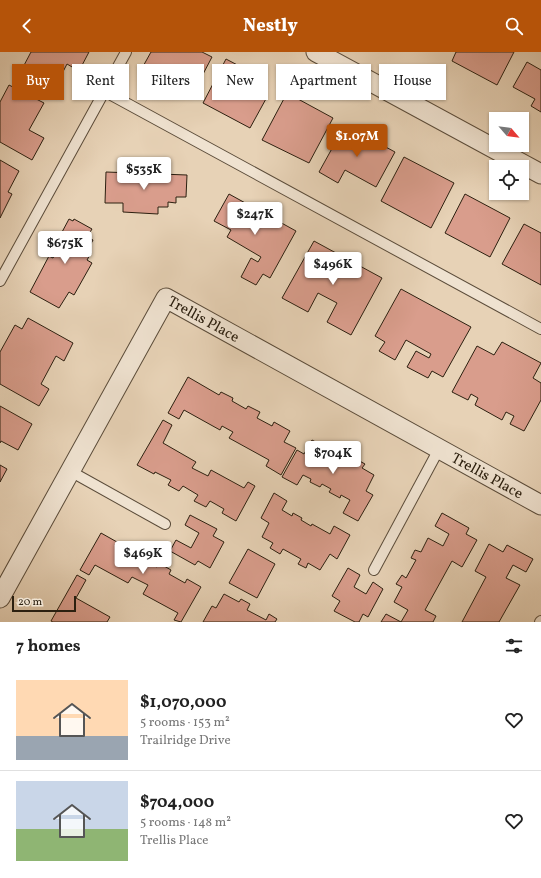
<!DOCTYPE html>
<html lang="en">
<head>
<meta charset="utf-8">
<style>
	:root { --surface:#fff; --page:#f2f2f2; --text:#222; --muted:#767676; --line:#e0e0e0; --accent:#b45309 }
	body { margin:0; font-family:Vollkorn,serif; background:var(--page); color:var(--text); height:100vh; display:flex; flex-direction:column; font-size:15px; white-space:nowrap }
	* { box-sizing:border-box; margin:0 }
	p { font-size:13px; color:var(--muted) }
	.icon { flex:none; width:22px; height:22px; fill:none; stroke:currentColor; stroke-width:2; stroke-linecap:round; stroke-linejoin:round }
	.map { position:relative; height:570px; overflow:hidden }
	.sheet { display:flex; flex-direction:column; background:var(--surface); flex:1 }
	.sheet>* { flex:none }
	.banner { position:absolute; left:12px; top:12px; width:517px; height:36px; display:flex; gap:8px }
	.needle { width:26px; rotate:118deg }
	.tools { position:absolute; left:489px; top:60px; display:grid; gap:8px }
	.tools a { display:grid; place-items:center; width:40px; height:40px; border-radius:0px; background:var(--surface); box-shadow:0 1px 3px #0004; font-size:20px }
	.scale { position:absolute; left:12px; bottom:10px; width:64px; box-sizing:border-box; padding-left:4px; border:2px solid #2c2010; border-top:0; font-size:11px; line-height:14px; white-space:nowrap; color:#2c2010; -webkit-text-stroke:3px #efe2d0; paint-order:stroke }
	.price { position:absolute; translate:-50% -34px; padding:0 9px; border-radius:4px; background:#fff; color:#222; font-size:13px; line-height:26px; filter:drop-shadow(0 1px 2px #0008) }
	.price::after { content:''; position:absolute; left:50%; top:24px; width:12px; height:9px; margin-left:-6px; background:inherit; clip-path:polygon(0 0,100% 0,50% 100%) }
	.price.on { background:var(--accent); color:#fff }
	ul { padding:0; list-style:none }
	li { display:flex; align-items:center; gap:12px; height:100px; padding:0 16px }
	li+li { border-top:1px solid var(--line) }
	li span { display:grid; place-items:center; flex:none; width:112px; height:80px; border-radius:0px; color:#555 }
	li>.icon { margin-inline-start:auto }
	span .icon { width:48px; height:48px; fill:#fffc; stroke-width:1 }
	li b { font-size:17px }
	h2 { display:flex; justify-content:space-between; align-items:center; height:48px; padding:0 16px; font-size:17px }
	.tag { padding:0 14px; border-radius:0px; background:var(--surface); box-shadow:0 1px 3px #0004; font-size:14px; line-height:36px }
	.tag.on { background:var(--accent); color:#fff }
	header { display:flex; justify-content:space-between; align-items:center; height:52px; padding:0 16px; background:var(--accent); color:#fff; font-size:18px; font-weight:800 }
	.map>svg:first-child { display:block }
</style>
</head>
<body>
<header><svg class="icon" aria-label="back" viewBox="0 0 24 24"><path d="M15 5l-7 7 7 7"/></svg>Nestly<svg class="icon" aria-label="search" viewBox="0 0 24 24"><circle cx="10" cy="10" r="6"/><path d="M15 15l6 6"/></svg></header>
<div class="map">
<svg width="541" height="570" viewBox="0 0 541 570">
	<rect width="100%" height="100%" fill="#e7d2b6"/>
	<filter id="stains"><feTurbulence type="fractalNoise" baseFrequency=".005" numOctaves="4"/><feColorMatrix values="0 0 0 0 .2 0 0 0 0 .09 0 0 0 0 .02 0 0 0 .5 -.17"/></filter>
	<radialGradient id="worn" r=".72"><stop offset=".6" stop-color="#630" stop-opacity="0"/><stop offset="1" stop-color="#630" stop-opacity=".3"/></radialGradient>
	<g fill="#d99d8c" stroke="#2c2010">
		<polygon points="31,0 89,0 79,19 67,12 54,37 21,19"/>
		<polygon points="151,0 202,0 212,5 191,45 141,18"/>
		<polygon points="456,0 514,0 497,33 452,9"/>
		<polygon points="226,7 266,28 259,41 267,45 250,76 203,51"/>
		<polygon points="527,10 541,18 541,60 531,54 535,47 513,35"/>
		<polygon points="9,33 44,51 29,78 44,86 32,108 0,90 0,50"/>
		<polygon points="287,41 333,66 309,111 262,88"/>
		<polygon points="345,73 395,100 376,135 345,118 338,131 319,120"/>
		<polygon points="404,105 454,131 431,176 381,149"/>
		<polygon points="0,108 19,119 8,140 12,142 0,166"/>
		<polygon points="106,120 187,123 186,145 176,145 176,151 168,150 168,155 158,155 158,162 123,160 123,151 105,151"/>
		<polygon points="229,142 296,179 270,226 263,222 256,233 241,225 251,206 258,210 261,205 227,185 231,178 214,169"/>
		<polygon points="465,142 510,166 490,205 445,181"/>
		<polygon points="69,167 73,169 74,167 92,177 87,185 93,188 87,199 91,201 87,208 92,211 74,243 69,240 59,256 30,240 49,204 53,206 58,198 54,195"/>
		<polygon points="524,172 541,181 541,233 502,212"/>
		<polygon points="314,189 382,226 351,283 327,270 337,251 318,241 308,260 282,246"/>
		<polygon points="401,237 471,275 443,325 432,319 428,326 407,315 416,299 429,306 431,302 406,288 395,308 379,299 385,290 375,284"/>
		<polygon points="28,266 73,291 64,309 56,304 41,332 49,337 39,354 0,332 0,300 15,273 22,277"/>
		<polygon points="502,290 541,311 533,326 541,331 541,348 524,379 510,372 514,364 506,360 502,368 475,353 478,346 471,342 468,348 452,340 477,294 494,303"/>
		<polygon points="188,325 219,343 221,340 233,346 232,349 246,357 248,354 260,360 257,366 272,374 274,370 290,379 284,390 296,396 281,423 266,414 269,408 229,386 233,380 222,374 220,378 184,358 179,367 168,361"/>
		<polygon points="0,354 32,372 18,398 1,389 0,391"/>
		<polygon points="163,368 172,373 163,391 196,410 192,416 208,424 211,418 244,436 248,430 255,434 236,469 222,461 224,457 210,449 206,455 194,449 198,443 183,434 179,439 168,433 171,428 155,420 154,422 137,413"/>
		<polygon points="312,388 325,395 327,391 365,412 362,416 374,423 366,439 373,443 358,469 343,461 350,448 341,443 340,446 329,440 331,437 322,432 320,435 310,430 311,427 303,423 297,433 282,425 297,398 304,402"/>
		<polygon points="0,413 7,417 0,430"/>
		<polygon points="274,441 287,449 282,458 292,464 293,461 302,466 301,468 311,474 312,472 330,482 334,474 350,483 337,507 330,502 320,518 308,511 306,516 298,512 301,507 283,497 280,502 270,496 273,491 262,485 269,471 261,466"/>
		<polygon points="442,461 469,476 466,482 477,488 462,515 452,509 425,558 436,564 433,570 381,570 386,562 401,570 408,558 394,550 402,535 396,532 402,523 406,526 416,508 411,506 415,498 421,500 428,486 443,494 449,482 435,474"/>
		<polygon points="190,463 217,477 213,484 224,490 210,516 198,509 195,513 170,499 176,488 191,496 199,481 185,473"/>
		<polygon points="101,481 117,490 115,493 129,500 131,496 143,502 141,507 157,515 159,511 171,518 169,522 185,531 187,527 201,535 181,570 174,568 178,561 143,542 148,533 132,525 128,531 95,513 89,523 80,518"/>
		<polygon points="489,492 503,500 507,493 533,507 526,520 513,513 506,526 520,533 499,570 462,570 486,525 475,519"/>
		<polygon points="248,497 275,512 257,546 229,531"/>
		<polygon points="348,516 360,523 354,535 366,542 373,530 383,537 368,565 363,562 359,570 355,570 334,559 340,549 332,544"/>
		<polygon points="77,523 86,528 76,546 110,565 107,570 53,570 51,569"/>
		<polygon points="224,542 239,550 241,547 250,552 247,558 266,568 269,562 277,567 275,570 203,570 212,554 216,556"/>
	</g>
	<g fill="none" stroke-linecap="round" stroke-linejoin="round">
		<g stroke="#5b4c3a" stroke-width="12">
			<g id="service">
				<polyline points="104,39 541,277"/>
				<polyline points="0,229 126,0"/>
				<polyline points="70,419 165,472"/>
				<polyline points="374,518 439,397"/>
				<polyline points="540,570 541,569"/>
			</g>
		</g>
		<g stroke="#5b4c3a" stroke-width="21">
			<g id="minor">
				<polyline points="316,0 541,122"/>
				<path id="s1" d="M0 546 166 246 541 453"/>
			</g>
		</g>
		<use href="#service" stroke="#efe2d0" stroke-width="10"/>
		<use href="#minor" stroke="#efe2d0" stroke-width="19"/>
	</g>
	<g text-anchor="middle" stroke-width="3" stroke-linejoin="round" paint-order="stroke">
		<g font-size="15" fill="#2c2010" stroke="#efe2d0">
			<text dy="5" stroke="none"><textPath href="#s1" startOffset="386">Trellis Place</textPath></text>
			<text dy="5" stroke="none"><textPath href="#s1" startOffset="710">Trellis Place</textPath></text>
		</g>
	</g>
	<rect width="100%" height="100%" filter="url(#stains)"/>
	<rect width="100%" height="100%" fill="url(#worn)"/>
</svg>
<div class="tools">
<a><svg class="needle" viewBox="-14 -14 28 28"><path d="M0-13l5 13h-10z" fill="#e53935"/><path d="M0 13l5-13h-10z" fill="#767676"/></svg></a>
<a><svg class="icon" aria-label="locate" viewBox="0 0 24 24"><circle cx="12" cy="12" r="6"/><path d="M12 2v4M12 18v4M2 12h4M18 12h4"/></svg></a>
</div>
<div class="scale">20 m</div>
<b class="price on" style="left:357px;top:106px">$1.07M</b>
<b class="price" style="left:144px;top:139px">$535K</b>
<b class="price" style="left:255px;top:184px">$247K</b>
<b class="price" style="left:65px;top:213px">$675K</b>
<b class="price" style="left:333px;top:234px">$496K</b>
<b class="price" style="left:333px;top:423px">$704K</b>
<b class="price" style="left:143px;top:523px">$469K</b>
<div class="banner">
<a class="tag on">Buy</a>
<a class="tag">Rent</a>
<a class="tag">Filters</a>
<a class="tag">New</a>
<a class="tag">Apartment</a>
<a class="tag">House</a>
</div>
</div>
<section class="sheet">
<h2>7 homes<svg class="icon" aria-label="filters" viewBox="0 0 24 24"><path d="M4 7h16M4 17h16"/><circle cx="9" cy="7" r="2"/><circle cx="15" cy="17" r="2"/></svg></h2>
<ul>
<li><span style="background:linear-gradient(#ffd9b3 70%,#9aa5b1 0)"><svg class="icon" aria-label="home" viewBox="0 0 24 24"><path d="M3 11l9-7 9 7M6 9v11h12V9"/></svg></span><div><b>$1,070,000</b><p>5 rooms · 153 m²</p><p>Trailridge Drive</p></div><svg class="icon" aria-label="heart" viewBox="0 0 24 24"><path d="M12 20l-8-8c-3-5 5-10 8-4 3-6 11-1 8 4z"/></svg></li>
<li><span style="background:linear-gradient(#c9d6e8 60%,#8fb573 0)"><svg class="icon" aria-label="home" viewBox="0 0 24 24"><path d="M3 11l9-7 9 7M6 9v11h12V9"/></svg></span><div><b>$704,000</b><p>5 rooms · 148 m²</p><p>Trellis Place</p></div><svg class="icon" aria-label="heart" viewBox="0 0 24 24"><path d="M12 20l-8-8c-3-5 5-10 8-4 3-6 11-1 8 4z"/></svg></li>
</ul>
</section>
</body>
</html>
